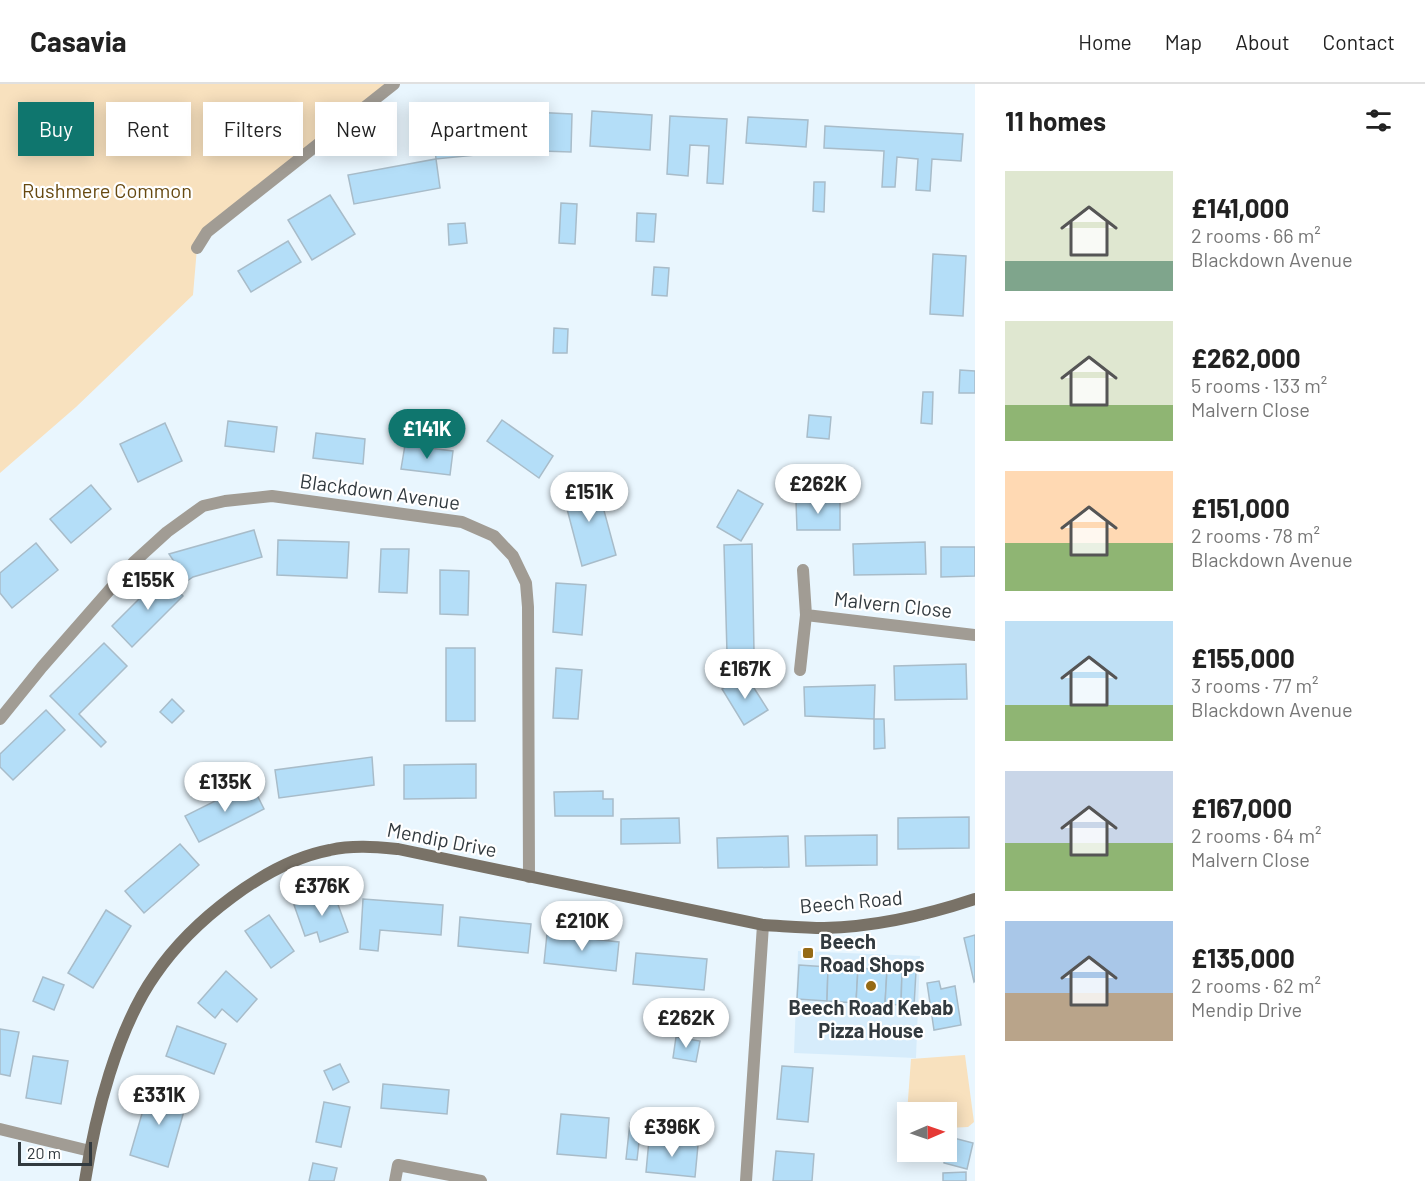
<!DOCTYPE html>
<html lang="en">
<head>
<meta charset="utf-8">
<style>
	:root { --surface:#fff; --page:#f2f2f2; --text:#222; --muted:#767676; --line:#e0e0e0; --accent:#0f766e }
	body { margin:0; font-family:Barlow,sans-serif; background:var(--page); color:var(--text); height:100vh; display:flex; flex-direction:column; font-size:22px; white-space:nowrap }
	* { box-sizing:border-box; margin:0 }
	p { font-size:20px; color:var(--muted) }
	.icon { flex:none; width:33px; height:33px; fill:none; stroke:currentColor; stroke-width:2; stroke-linecap:round; stroke-linejoin:round }
	.map { position:relative; flex:1; overflow:hidden }
	.sheet { display:flex; flex-direction:column; background:var(--surface); width:450px }
	.sheet>* { flex:none }
	.top-card { position:absolute; left:18px; top:18px; width:570px; height:54px; display:flex; gap:12px }
	.needle { width:39px; rotate:88deg }
	.controls { position:absolute; left:897px; top:1018px; display:grid; gap:12px }
	.controls a { display:grid; place-items:center; width:60px; height:60px; border-radius:0px; background:var(--surface); box-shadow:0 3px 15px #0003; font-size:30px }
	.scale { position:absolute; left:18px; bottom:15px; width:74px; box-sizing:border-box; padding-left:6px; border:3px solid #323a3f; border-top:0; font-size:16px; line-height:21px; white-space:nowrap; color:#323a3f; -webkit-text-stroke:4px #fff; paint-order:stroke }
	.price { position:absolute; translate:-50% -51px; padding:0 14px; border-radius:21px; background:#fff; color:#222; font-size:20px; line-height:39px; filter:drop-shadow(0 2px 3px #0008) }
	.price::after { content:''; position:absolute; left:50%; top:36px; width:18px; height:14px; margin-left:-9px; background:inherit; clip-path:polygon(0 0,100% 0,50% 100%) }
	.price.on { background:var(--accent); color:#fff }
	ul { padding:0; list-style:none }
	li { display:flex; align-items:center; gap:18px; height:150px; padding:0 30px }
	li span { display:grid; place-items:center; flex:none; width:168px; height:120px; border-radius:0px; color:#555 }
	li>.icon { margin-inline-start:auto }
	span .icon { width:72px; height:72px; fill:#fffc; stroke-width:1 }
	li b { font-size:26px }
	h2 { display:flex; justify-content:space-between; align-items:center; height:72px; padding:0 30px; font-size:26px }
	.tag { padding:0 21px; border-radius:0px; background:var(--surface); box-shadow:0 3px 15px #0003; font-size:21px; line-height:54px }
	.tag.on { background:var(--accent); color:#fff }
	header { display:flex; align-items:center; gap:36px; box-sizing:border-box; height:84px; padding:0 30px; background:var(--surface); border-bottom:2px solid var(--line) }
	header strong { font-size:28px }
	nav { display:flex; gap:33px; margin-inline-start:auto; font-size:21px }
	main { display:flex; flex:1; min-height:0 }
	.map>svg:first-child { display:block }
</style>
</head>
<body>
<header>
<strong>Casavia</strong>
<nav><a>Home</a><a>Map</a><a>About</a><a>Contact</a></nav>
</header>
<main>
<div class="map">
<svg width="975" height="1097" viewBox="0 0 975 1097">
	<rect width="100%" height="100%" fill="#e9f6fe"/>
	<polygon fill="#d6ecfb" points="798,867 920,872 916,974 794,969"/>
	<g fill="#f8e1be">
		<polygon points="0,0 394,0 207,148 197,164 193,211 76,323 0,389"/>
		<polygon points="965,971 974,1038 968,1043 947,1044 946,1029 908,1029 907,1037 907,1029 911,975"/>
	</g>
	<g fill="#b4def8" stroke="#a8bcc9" stroke-width="1.5">
		<polygon points="511,27 572,30 571,68 511,66"/>
		<polygon points="592,27 652,31 650,66 590,62"/>
		<polygon points="670,32 727,35 723,100 707,99 709,62 690,61 688,92 667,90"/>
		<polygon points="748,33 808,36 806,63 746,59"/>
		<polygon points="491,41 495,69 436,75 433,47"/>
		<polygon points="825,42 963,50 961,77 932,75 930,107 916,106 918,75 897,73 895,103 882,103 884,67 824,64"/>
		<polygon points="436,75 440,104 354,120 348,91"/>
		<polygon points="814,98 825,98 824,128 813,127"/>
		<polygon points="330,111 355,150 312,176 288,136"/>
		<polygon points="561,119 577,120 575,160 559,159"/>
		<polygon points="637,129 656,130 654,158 636,157"/>
		<polygon points="465,139 467,159 449,161 448,140"/>
		<polygon points="288,157 301,178 251,208 238,187"/>
		<polygon points="933,170 966,172 963,232 930,230"/>
		<polygon points="654,183 669,184 667,212 652,211"/>
		<polygon points="554,244 568,245 567,269 553,269"/>
		<polygon points="960,286 975,287 975,309 959,309"/>
		<polygon points="923,308 933,308 932,340 921,339"/>
		<polygon points="809,331 831,333 829,355 807,353"/>
		<polygon points="502,336 553,372 539,394 487,357"/>
		<polygon points="228,337 277,343 274,368 225,362"/>
		<polygon points="165,339 182,377 138,398 120,360"/>
		<polygon points="316,349 365,355 363,380 313,374"/>
		<polygon points="405,361 453,367 450,391 401,385"/>
		<polygon points="596,397 616,471 582,482 562,406"/>
		<polygon points="91,401 111,425 71,459 50,435"/>
		<polygon points="738,406 763,420 741,457 717,443"/>
		<polygon points="840,416 840,446 797,446 796,417"/>
		<polygon points="254,446 262,473 193,493 187,497 169,470"/>
		<polygon points="278,456 349,458 347,494 277,491"/>
		<polygon points="925,458 926,490 854,491 853,460"/>
		<polygon points="36,459 58,486 12,524 0,509 0,489"/>
		<polygon points="752,460 754,568 727,569 724,461"/>
		<polygon points="941,463 975,463 975,492 941,493"/>
		<polygon points="381,465 409,465 407,509 379,508"/>
		<polygon points="440,486 469,487 468,531 440,530"/>
		<polygon points="163,491 183,512 132,563 112,542"/>
		<polygon points="556,499 586,501 582,551 553,548"/>
		<polygon points="104,559 127,582 79,630 106,658 101,663 50,612"/>
		<rect x="446" y="564" width="29" height="73"/>
		<polygon points="966,580 967,615 895,616 894,582"/>
		<polygon points="556,584 582,586 578,635 553,634"/>
		<polygon points="745,590 768,626 744,641 722,605"/>
		<polygon points="875,601 874,635 805,632 804,603"/>
		<polygon points="172,615 184,627 172,639 160,628"/>
		<polygon points="46,626 65,646 13,696 0,683 0,670"/>
		<polygon points="874,635 884,635 885,664 874,665"/>
		<polygon points="372,673 374,701 279,714 275,686"/>
		<polygon points="476,680 476,714 404,715 404,681"/>
		<polygon points="251,699 264,725 199,758 185,732"/>
		<polygon points="603,707 603,715 613,715 613,732 555,732 554,708"/>
		<polygon points="969,733 969,764 898,765 898,734"/>
		<polygon points="679,734 680,759 621,760 621,735"/>
		<polygon points="877,751 877,781 806,782 805,752"/>
		<polygon points="788,752 789,783 718,784 717,754"/>
		<polygon points="180,760 199,781 144,829 125,807"/>
		<polygon points="333,807 348,848 320,858 317,848 305,852 294,821"/>
		<polygon points="363,815 443,821 441,851 380,846 378,867 360,865"/>
		<polygon points="106,826 131,842 93,904 68,889"/>
		<polygon points="269,831 294,867 271,884 245,847"/>
		<polygon points="460,833 531,840 528,869 458,862"/>
		<polygon points="547,850 619,858 616,887 544,879"/>
		<polygon points="975,851 975,897 974,898 964,854"/>
		<polygon points="636,869 707,875 704,906 633,900"/>
		<polygon points="799,881 828,883 827,917 797,915"/>
		<polygon points="828,883 858,884 856,919 827,917"/>
		<polygon points="858,884 887,886 885,920 856,919"/>
		<polygon points="887,886 902,887 901,921 885,920"/>
		<polygon points="226,887 257,915 237,938 222,925 215,934 198,919"/>
		<polygon points="902,887 916,887 914,922 901,921"/>
		<polygon points="43,893 64,901 54,926 33,917"/>
		<polygon points="939,897 941,905 955,902 961,941 934,946 927,899"/>
		<polygon points="177,942 226,960 214,990 166,972"/>
		<polygon points="0,945 19,948 10,992 0,990"/>
		<polygon points="676,953 700,957 696,978 673,974"/>
		<polygon points="33,972 68,977 61,1020 26,1014"/>
		<polygon points="340,980 349,998 333,1006 324,987"/>
		<polygon points="782,982 813,984 808,1038 777,1035"/>
		<polygon points="383,1000 449,1006 447,1030 381,1024"/>
		<polygon points="150,1002 188,1013 168,1083 130,1071"/>
		<polygon points="324,1018 350,1023 341,1063 316,1058"/>
		<polygon points="561,1030 609,1034 606,1074 557,1070"/>
		<polygon points="630,1039 641,1040 637,1076 626,1075"/>
		<polygon points="946,1052 973,1059 967,1085 944,1079"/>
		<polygon points="649,1056 698,1061 695,1093 646,1088"/>
		<polygon points="776,1067 814,1070 812,1097 773,1097"/>
		<polygon points="313,1079 337,1084 334,1097 309,1097"/>
		<polygon points="966,1088 966,1097 943,1097 943,1089"/>
	</g>
	<g fill="none" stroke-linecap="round" stroke-linejoin="round">
		<g stroke="#a19c94" stroke-width="12">
			<polyline points="197,164 207,148 394,0"/>
			<polyline points="803,486 806,531 975,551"/>
			<polyline points="800,586 806,531"/>
			<polyline points="0,635 42,583 134,478 167,448 203,422 225,417 272,412 462,438 494,452 513,472 526,499 528,523 529,793"/>
			<polyline points="0,1045 90,1067"/>
			<polyline points="395,1097 398,1081 481,1097"/>
			<polyline points="746,1097 763,841"/>
		</g>
		<path stroke="#797267" stroke-width="12" d="M85 1097C95 1032 117 945 155 891 191 838 266 778 330 766 353 761 375 763 398 765L763 841C783 842 804 844 824 844 875 843 927 831 975 815"/>
	</g>
	<g fill="#956a15" stroke="#fff" stroke-width="2">
		<rect x="802" y="863" width="12" height="12" rx="3"/>
		<circle cx="871" cy="902" r="6"/>
	</g>
	<g text-anchor="middle" stroke-width="4.5" stroke-linejoin="round" paint-order="stroke">
		<g font-size="20" fill="#674910" stroke="#fff">
			<text x="107" y="114">Rushmere Common</text>
		</g>
		<g font-size="20" fill="#323a3f" stroke="#fff">
			<text transform="translate(380 408) rotate(8)" y="7">Blackdown Avenue</text>
			<text transform="translate(893 521) rotate(6)" y="7">Malvern Close</text>
			<text transform="translate(442 756) rotate(11)" y="7">Mendip Drive</text>
			<text transform="translate(851 818) rotate(-5)" y="7">Beech Road</text>
		</g>
		<g font-size="20" font-weight="bold" fill="#323a3f" stroke="#fff" text-anchor="start">
			<text x="820" y="865">Beech<tspan x="820" dy="23">Road Shops</tspan></text>
			<text x="871" y="931" text-anchor="middle">Beech Road Kebab<tspan x="871" dy="23">Pizza House</tspan></text>
		</g>
	</g>
</svg>
<div class="controls">
<a><svg class="needle" viewBox="-14 -14 28 28"><path d="M0-13l5 13h-10z" fill="#e53935"/><path d="M0 13l5-13h-10z" fill="#767676"/></svg></a>
</div>
<div class="scale">20 m</div>
<b class="price on" style="left:427px;top:376px">£141K</b>
<b class="price" style="left:818px;top:431px">£262K</b>
<b class="price" style="left:589px;top:439px">£151K</b>
<b class="price" style="left:148px;top:527px">£155K</b>
<b class="price" style="left:745px;top:616px">£167K</b>
<b class="price" style="left:225px;top:729px">£135K</b>
<b class="price" style="left:322px;top:833px">£376K</b>
<b class="price" style="left:582px;top:868px">£210K</b>
<b class="price" style="left:686px;top:965px">£262K</b>
<b class="price" style="left:159px;top:1042px">£331K</b>
<b class="price" style="left:672px;top:1074px">£396K</b>
<div class="top-card">
<a class="tag on">Buy</a>
<a class="tag">Rent</a>
<a class="tag">Filters</a>
<a class="tag">New</a>
<a class="tag">Apartment</a>
</div>
</div>
<section class="sheet">
<h2>11 homes<svg class="icon" aria-label="filters" viewBox="0 0 24 24"><path d="M4 7h16M4 17h16"/><circle cx="9" cy="7" r="2"/><circle cx="15" cy="17" r="2"/></svg></h2>
<ul>
<li><span style="background:linear-gradient(#dfe7d0 75%,#7fa58c 0)"><svg class="icon" aria-label="home" viewBox="0 0 24 24"><path d="M3 11l9-7 9 7M6 9v11h12V9"/></svg></span><div><b>£141,000</b><p>2 rooms · 66 m²</p><p>Blackdown Avenue</p></div></li>
<li><span style="background:linear-gradient(#dfe7d0 70%,#8fb573 0)"><svg class="icon" aria-label="home" viewBox="0 0 24 24"><path d="M3 11l9-7 9 7M6 9v11h12V9"/></svg></span><div><b>£262,000</b><p>5 rooms · 133 m²</p><p>Malvern Close</p></div></li>
<li><span style="background:linear-gradient(#ffd9b3 60%,#8fb573 0)"><svg class="icon" aria-label="home" viewBox="0 0 24 24"><path d="M3 11l9-7 9 7M6 9v11h12V9"/></svg></span><div><b>£151,000</b><p>2 rooms · 78 m²</p><p>Blackdown Avenue</p></div></li>
<li><span style="background:linear-gradient(#bfe0f5 70%,#8fb573 0)"><svg class="icon" aria-label="home" viewBox="0 0 24 24"><path d="M3 11l9-7 9 7M6 9v11h12V9"/></svg></span><div><b>£155,000</b><p>3 rooms · 77 m²</p><p>Blackdown Avenue</p></div></li>
<li><span style="background:linear-gradient(#c9d6e8 60%,#8fb573 0)"><svg class="icon" aria-label="home" viewBox="0 0 24 24"><path d="M3 11l9-7 9 7M6 9v11h12V9"/></svg></span><div><b>£167,000</b><p>2 rooms · 64 m²</p><p>Malvern Close</p></div></li>
<li><span style="background:linear-gradient(#a9c7e8 60%,#b9a48a 0)"><svg class="icon" aria-label="home" viewBox="0 0 24 24"><path d="M3 11l9-7 9 7M6 9v11h12V9"/></svg></span><div><b>£135,000</b><p>2 rooms · 62 m²</p><p>Mendip Drive</p></div></li>
</ul>
</section>
</main>
</body>
</html>
